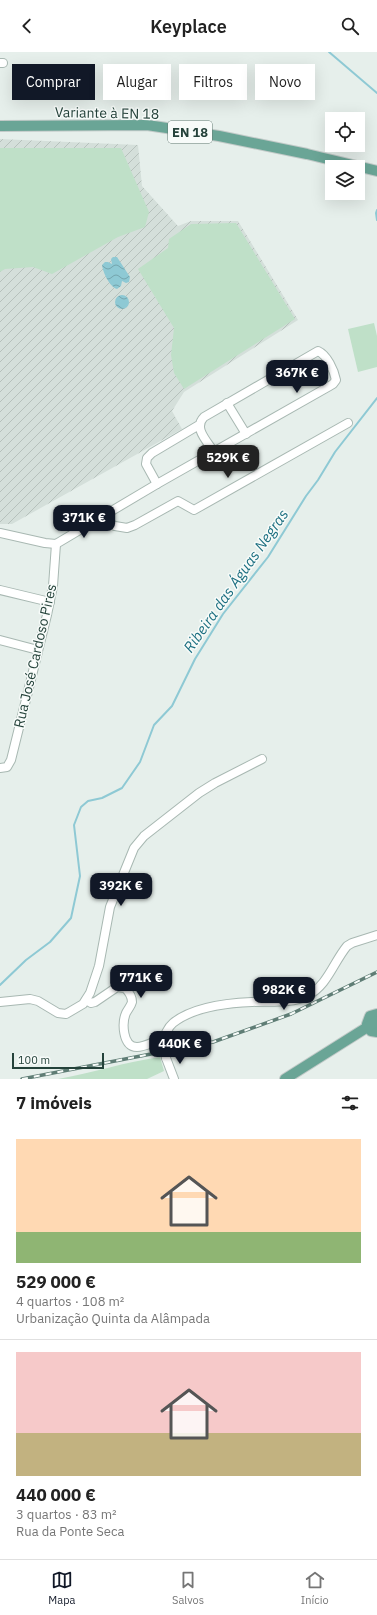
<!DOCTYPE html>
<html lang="pt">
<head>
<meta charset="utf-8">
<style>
	:root { --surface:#fff; --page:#f2f2f2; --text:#222; --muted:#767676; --line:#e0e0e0; --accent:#111827 }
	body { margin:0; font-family:"IBM Plex Sans",sans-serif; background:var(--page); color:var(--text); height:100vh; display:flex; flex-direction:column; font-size:15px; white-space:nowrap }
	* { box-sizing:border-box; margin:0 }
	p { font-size:13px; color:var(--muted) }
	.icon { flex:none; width:22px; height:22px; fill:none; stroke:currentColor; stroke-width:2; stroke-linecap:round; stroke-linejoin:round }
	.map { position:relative; height:1027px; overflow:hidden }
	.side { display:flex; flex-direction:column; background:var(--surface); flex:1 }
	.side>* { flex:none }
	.guide { position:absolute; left:12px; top:12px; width:353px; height:36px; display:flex; gap:8px }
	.fabs { position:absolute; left:325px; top:60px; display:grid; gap:8px }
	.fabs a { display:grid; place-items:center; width:40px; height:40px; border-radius:0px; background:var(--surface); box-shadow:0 4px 16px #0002; font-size:20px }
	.scale { position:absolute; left:12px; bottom:10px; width:92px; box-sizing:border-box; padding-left:4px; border:2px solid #24423a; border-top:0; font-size:11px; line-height:14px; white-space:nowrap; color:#24423a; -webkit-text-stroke:3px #f7fbf9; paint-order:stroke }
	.price { position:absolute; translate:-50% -34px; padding:0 9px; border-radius:8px; background:var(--accent); color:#fff; font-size:13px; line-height:26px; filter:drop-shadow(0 1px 2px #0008) }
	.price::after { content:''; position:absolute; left:50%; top:24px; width:12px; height:9px; margin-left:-6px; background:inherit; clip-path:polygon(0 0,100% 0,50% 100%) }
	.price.current { background:#222; color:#fff }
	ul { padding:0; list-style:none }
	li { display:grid; align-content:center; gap:8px; height:212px; padding:0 16px }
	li+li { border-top:1px solid var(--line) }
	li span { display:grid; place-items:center; height:124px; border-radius:0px; color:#555 }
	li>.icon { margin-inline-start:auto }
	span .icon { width:72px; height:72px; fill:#fffc; stroke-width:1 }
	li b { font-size:17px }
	h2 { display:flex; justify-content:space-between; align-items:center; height:48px; padding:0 16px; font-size:17px }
	.chip { padding:0 14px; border-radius:0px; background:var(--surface); box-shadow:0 4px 16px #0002; font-size:14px; line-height:36px }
	.chip.current { background:var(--accent); color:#fff }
	header { display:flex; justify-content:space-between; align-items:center; height:52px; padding:0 16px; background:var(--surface); font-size:18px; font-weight:600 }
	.dock { display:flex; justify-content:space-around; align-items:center; height:56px; border-top:1px solid var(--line); background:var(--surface); font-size:11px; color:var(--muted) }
	.dock a { display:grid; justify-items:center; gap:2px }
	.dock .current { color:var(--accent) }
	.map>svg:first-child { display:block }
</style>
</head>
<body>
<header><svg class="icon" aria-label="back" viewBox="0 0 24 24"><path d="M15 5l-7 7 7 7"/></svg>Keyplace<svg class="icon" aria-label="search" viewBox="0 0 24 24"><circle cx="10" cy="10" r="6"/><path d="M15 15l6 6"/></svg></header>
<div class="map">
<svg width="377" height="1027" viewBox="0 0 377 1027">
	<defs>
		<pattern id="industrial-furrows" width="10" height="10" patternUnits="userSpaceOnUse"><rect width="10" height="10" fill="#d4dfda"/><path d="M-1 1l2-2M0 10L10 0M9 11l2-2" fill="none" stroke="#b6c1bc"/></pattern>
		<pattern id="water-waves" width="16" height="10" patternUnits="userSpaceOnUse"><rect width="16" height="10" fill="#8ec9d4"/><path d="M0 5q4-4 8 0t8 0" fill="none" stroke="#74a5ad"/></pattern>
	</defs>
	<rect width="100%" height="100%" fill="#e6efeb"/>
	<polygon fill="url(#industrial-furrows)" points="0,87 138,93 142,134 178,174 191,169 238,169 298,268 184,340 172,359 182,377 12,472 0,472"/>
	<g fill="#bfe0c8">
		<polygon points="0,96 121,96 149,160 145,175 118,185 52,222 33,215 5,217 0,220"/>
		<polygon points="236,171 295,267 184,337 174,321 171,303 174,276 138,217 168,196 169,187 191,172"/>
		<polygon points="374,271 377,284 377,315 358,320 348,277"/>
		<path d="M160 1005 164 1019 147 1027H58C92 1021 125 1010 160 1005Z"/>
	</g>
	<g fill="url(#water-waves)">
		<path d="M113 205H117L130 225 129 230 126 231 122 229 121 234 117 237C110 235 103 221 102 213L105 210H108L112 212 111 207Z"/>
		<circle cx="122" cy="250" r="7"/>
	</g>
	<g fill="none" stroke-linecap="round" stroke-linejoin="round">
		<g stroke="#8ec9d4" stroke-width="2">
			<polyline points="329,0 377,41"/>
			<polyline points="377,158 376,161 377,168"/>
			<polyline points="0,933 26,908 50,890 71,866 80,824 74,773 81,755 88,749 102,746 122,736 140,710 154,673 172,654 195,607 223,562 268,505 306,444 318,428 335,400 377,346"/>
		</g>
		<g stroke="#a8b8b2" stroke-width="10">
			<g id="minor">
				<polyline points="0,11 3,11"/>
				<polyline points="227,351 246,382"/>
				<path d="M199 373 152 401 147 406 146 412 157 432 328 335 333 332 336 328C334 318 327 303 318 299L204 365C193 376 207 389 214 400"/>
				<polyline points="105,463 110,472 115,474 127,476 135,473 178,449 194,458 348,371"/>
				<polyline points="0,481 45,491 56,492 157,432"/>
				<polyline points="0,538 50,550"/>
				<polyline points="0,588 38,598"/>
				<polyline points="0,716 7,715 11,708 47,563 53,534 56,492"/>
				<path d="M86 948 91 951 95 950 117 935 125 936C129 940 132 944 132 950 131 954 128 957 126 961 122 970 122 995 137 995 146 995 155 988 164 987"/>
				<polyline points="0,950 30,947 38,949 58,961 66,962 83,952 90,941 99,914 110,855 134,796 144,784 199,741 215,731 262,707"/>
				<path d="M163 990C165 983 167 976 173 971 193 955 227 951 252 950 270 949 291 952 307 944 328 933 333 911 347 894L352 891 377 883"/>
				<polyline points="166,1006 174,1027"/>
			</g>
		</g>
		<g stroke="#c2cac8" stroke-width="12">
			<g id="major">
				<polyline points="0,74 147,73 219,84 307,102 377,119"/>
				<polyline points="377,962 370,964 367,972 371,979 377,980"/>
				<polyline points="285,1027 377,969"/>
			</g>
		</g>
		<use href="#minor" stroke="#fff" stroke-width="8"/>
		<use href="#major" stroke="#6aa596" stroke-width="10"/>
		<g stroke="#5f7d75" stroke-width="3.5">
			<polyline id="rail" points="22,1027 213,990 291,962 377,920"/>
		</g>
		<use href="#rail" stroke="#f7fbf9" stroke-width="2" stroke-dasharray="6" stroke-linecap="butt"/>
		<g stroke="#a8b8b2" stroke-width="10" stroke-linecap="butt">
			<polyline id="minor-bridge" points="163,990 166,1006"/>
		</g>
		<use href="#minor-bridge" stroke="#fff" stroke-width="8"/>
	</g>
	<g text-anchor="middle" stroke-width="3" stroke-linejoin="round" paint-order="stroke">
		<rect fill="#f7fbf9" stroke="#637a73" stroke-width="1" x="168" y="69" width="44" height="22" rx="3"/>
		<g font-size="13" font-weight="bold" fill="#24423a">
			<text x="190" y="85">EN 18</text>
		</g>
		<g font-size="14" fill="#24423a" stroke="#f7fbf9">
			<text transform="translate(107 61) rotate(1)" y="5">Variante à EN 18</text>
			<text transform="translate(35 604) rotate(-77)" y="5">Rua José Cardoso Pires</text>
		</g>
		<g font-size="15" font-style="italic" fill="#1c6f80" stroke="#f7fbf9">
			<text transform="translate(236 529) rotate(-55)" y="5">Ribeira das Águas Negras</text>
		</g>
	</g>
</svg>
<div class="fabs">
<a><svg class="icon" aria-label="locate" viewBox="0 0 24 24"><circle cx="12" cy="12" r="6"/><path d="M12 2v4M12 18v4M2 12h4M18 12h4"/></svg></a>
<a><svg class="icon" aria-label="layers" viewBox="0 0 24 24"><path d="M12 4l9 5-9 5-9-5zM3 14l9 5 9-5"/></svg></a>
</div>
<div class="scale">100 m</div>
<b class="price" style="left:297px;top:342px">367K €</b>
<b class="price current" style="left:228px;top:427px">529K €</b>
<b class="price" style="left:84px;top:487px">371K €</b>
<b class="price" style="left:121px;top:855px">392K €</b>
<b class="price" style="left:141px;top:947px">771K €</b>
<b class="price" style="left:284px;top:959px">982K €</b>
<b class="price" style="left:180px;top:1013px">440K €</b>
<div class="guide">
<a class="chip current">Comprar</a>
<a class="chip">Alugar</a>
<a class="chip">Filtros</a>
<a class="chip">Novo</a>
</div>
</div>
<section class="side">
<h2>7 imóveis<svg class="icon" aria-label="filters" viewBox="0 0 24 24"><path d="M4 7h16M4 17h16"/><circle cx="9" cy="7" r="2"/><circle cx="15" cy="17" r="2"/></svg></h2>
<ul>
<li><span style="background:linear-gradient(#ffd9b3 75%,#8fb573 0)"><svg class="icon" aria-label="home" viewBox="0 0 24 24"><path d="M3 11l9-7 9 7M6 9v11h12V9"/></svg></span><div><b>529 000 €</b><p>4 quartos · 108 m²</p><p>Urbanização Quinta da Alâmpada</p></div></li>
<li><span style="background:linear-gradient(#f6c9c9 65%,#c2b280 0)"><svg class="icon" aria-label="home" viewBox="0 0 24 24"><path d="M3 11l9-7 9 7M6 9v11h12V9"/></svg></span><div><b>440 000 €</b><p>3 quartos · 83 m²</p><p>Rua da Ponte Seca</p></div></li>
</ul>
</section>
<nav class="dock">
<a class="current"><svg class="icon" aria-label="map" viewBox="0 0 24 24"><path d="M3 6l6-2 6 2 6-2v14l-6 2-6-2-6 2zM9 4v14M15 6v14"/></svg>Mapa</a>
<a><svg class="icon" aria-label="saved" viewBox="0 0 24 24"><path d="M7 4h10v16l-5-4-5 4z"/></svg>Salvos</a>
<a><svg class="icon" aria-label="home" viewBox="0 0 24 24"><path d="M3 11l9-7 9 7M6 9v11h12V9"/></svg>Início</a>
</nav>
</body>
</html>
